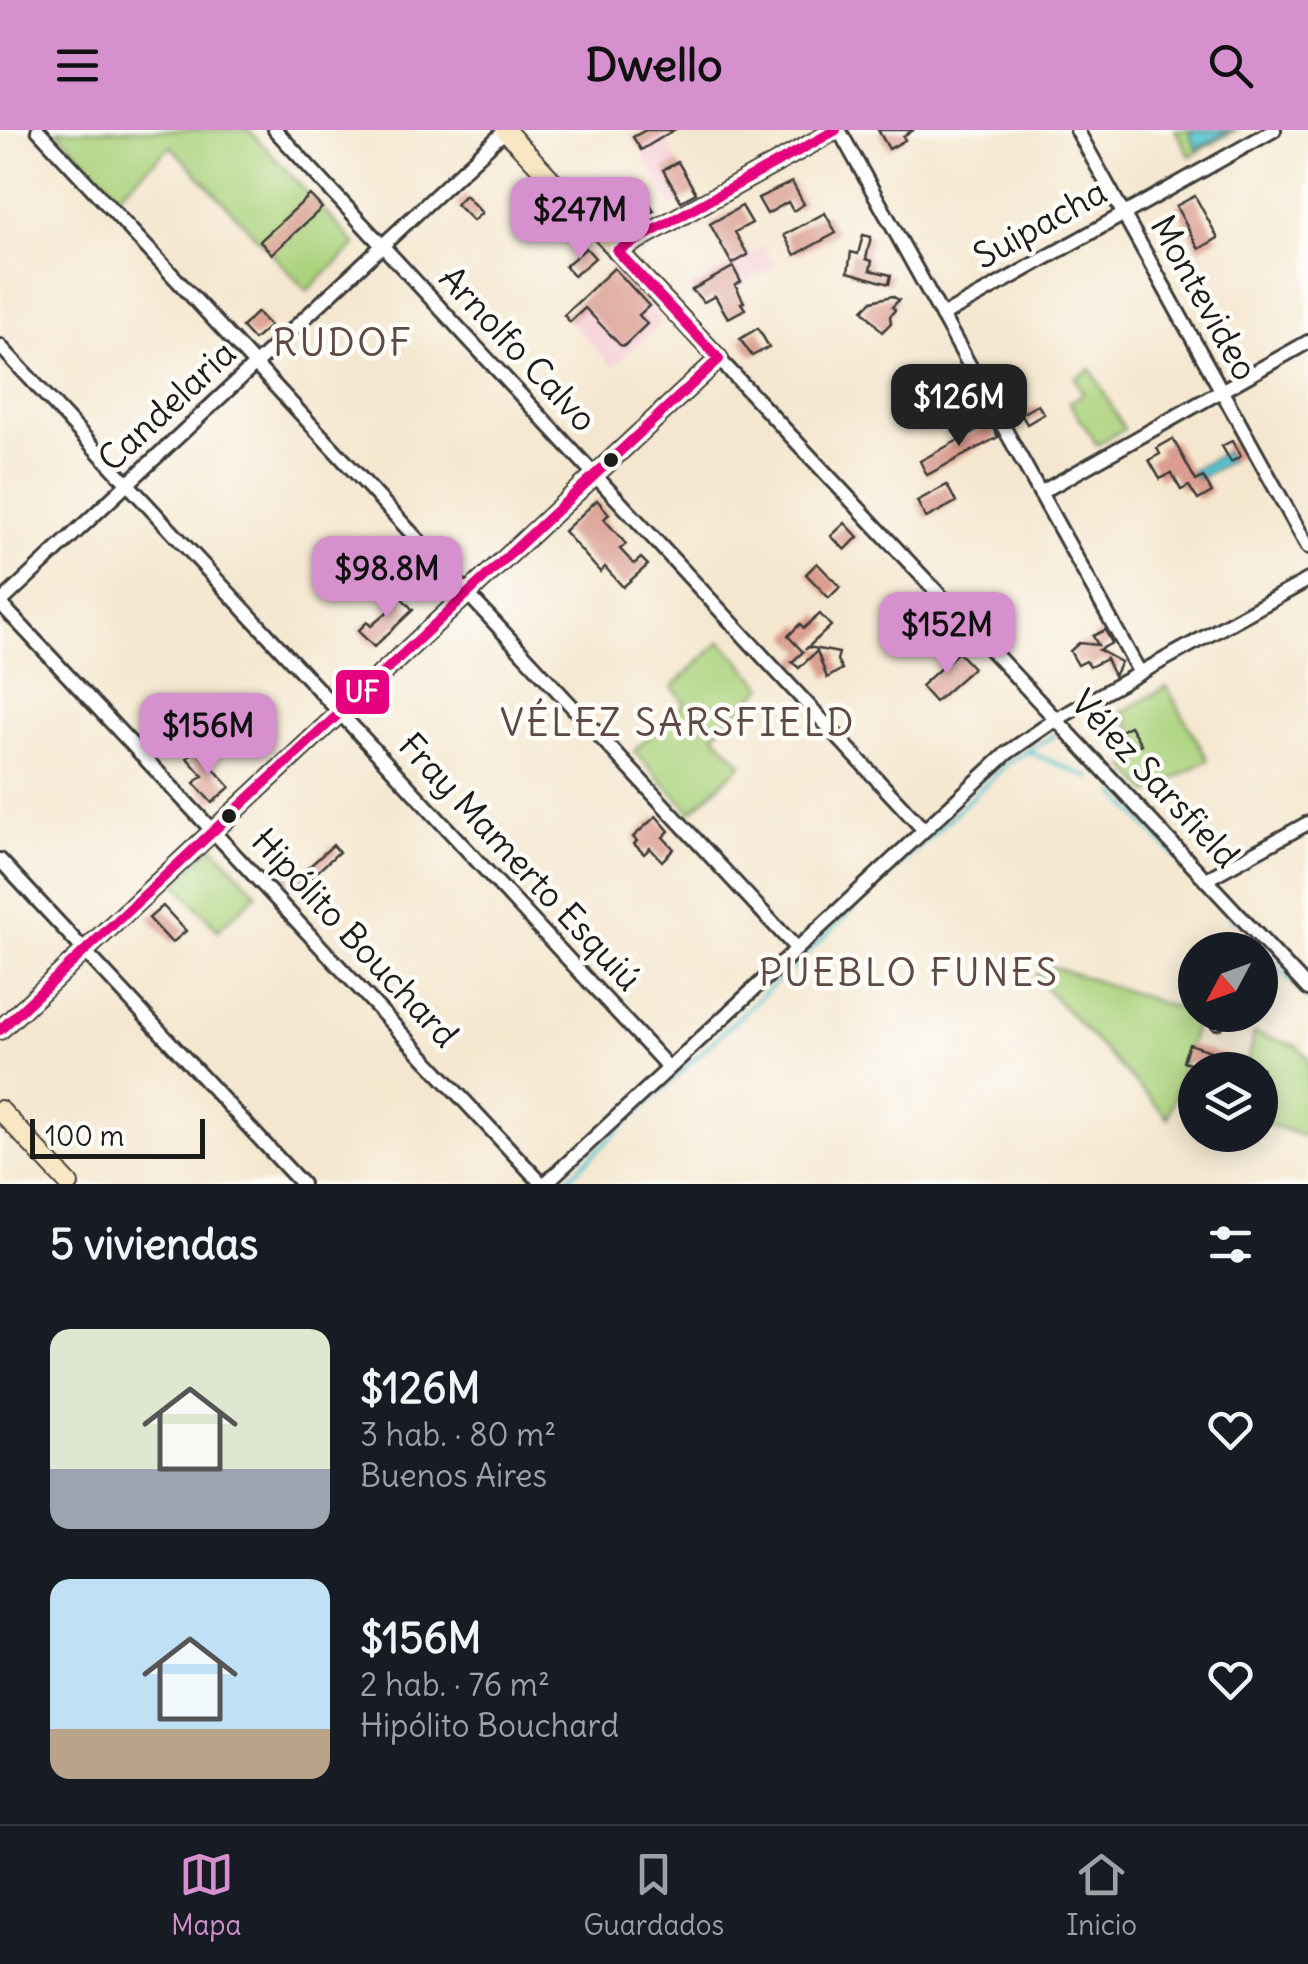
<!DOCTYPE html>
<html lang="es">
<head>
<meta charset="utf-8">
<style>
	:root { --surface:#171b24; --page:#20242c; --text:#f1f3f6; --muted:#9ea1a6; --line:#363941; --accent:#d690ce }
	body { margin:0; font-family:Delius,sans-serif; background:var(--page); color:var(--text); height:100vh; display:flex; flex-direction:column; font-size:38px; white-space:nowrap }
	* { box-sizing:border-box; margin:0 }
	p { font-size:32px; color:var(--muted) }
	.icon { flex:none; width:55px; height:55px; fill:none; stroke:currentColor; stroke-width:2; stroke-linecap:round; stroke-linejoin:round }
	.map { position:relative; height:1054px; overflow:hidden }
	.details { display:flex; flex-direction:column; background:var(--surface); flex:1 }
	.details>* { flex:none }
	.needle { width:65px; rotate:229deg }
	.tools { position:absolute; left:1178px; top:802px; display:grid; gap:20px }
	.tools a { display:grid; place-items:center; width:100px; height:100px; border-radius:50%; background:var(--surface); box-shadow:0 5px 25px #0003; font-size:50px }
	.scale { position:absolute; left:30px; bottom:25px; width:175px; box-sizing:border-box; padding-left:10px; border:5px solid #1c1c1c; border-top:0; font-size:28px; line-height:35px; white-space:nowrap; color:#1c1c1c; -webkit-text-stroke:8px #fdfcf7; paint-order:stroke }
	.price { position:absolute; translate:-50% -85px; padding:0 22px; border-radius:20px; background:var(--accent); color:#111; font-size:32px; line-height:65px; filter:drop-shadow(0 2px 5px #0008) }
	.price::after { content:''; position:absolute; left:50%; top:60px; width:30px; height:22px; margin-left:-15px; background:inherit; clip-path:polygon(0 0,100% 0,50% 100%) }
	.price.current { background:#222; color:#fff }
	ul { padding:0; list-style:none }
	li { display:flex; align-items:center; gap:30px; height:250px; padding:0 50px }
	li span { display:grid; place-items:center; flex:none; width:280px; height:200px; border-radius:20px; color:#555 }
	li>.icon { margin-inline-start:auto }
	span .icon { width:120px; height:120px; fill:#fffc; stroke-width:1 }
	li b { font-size:42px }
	h2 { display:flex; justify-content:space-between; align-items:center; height:120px; padding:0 50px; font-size:42px }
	header { display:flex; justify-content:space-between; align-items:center; height:130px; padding:0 50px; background:var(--accent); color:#111; font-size:45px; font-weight:700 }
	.menu { display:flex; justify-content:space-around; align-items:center; height:140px; border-top:2px solid var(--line); background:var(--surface); font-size:28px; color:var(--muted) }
	.menu a { display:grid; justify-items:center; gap:5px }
	.menu .current { color:var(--accent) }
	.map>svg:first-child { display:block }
</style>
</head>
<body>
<header><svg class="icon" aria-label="menu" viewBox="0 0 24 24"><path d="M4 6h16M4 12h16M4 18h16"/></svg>Dwello<svg class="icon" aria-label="search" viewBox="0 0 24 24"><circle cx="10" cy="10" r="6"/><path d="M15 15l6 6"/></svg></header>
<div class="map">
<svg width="1308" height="1054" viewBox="0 0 1308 1054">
	<rect width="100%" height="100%" fill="#fdfcf7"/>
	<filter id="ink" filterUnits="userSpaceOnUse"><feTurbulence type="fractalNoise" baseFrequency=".01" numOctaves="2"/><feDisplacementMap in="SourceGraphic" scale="20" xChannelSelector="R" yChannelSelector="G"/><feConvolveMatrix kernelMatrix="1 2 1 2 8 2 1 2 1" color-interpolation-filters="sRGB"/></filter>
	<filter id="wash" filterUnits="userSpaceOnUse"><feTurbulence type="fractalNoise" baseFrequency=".0048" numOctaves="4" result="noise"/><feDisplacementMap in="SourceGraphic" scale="40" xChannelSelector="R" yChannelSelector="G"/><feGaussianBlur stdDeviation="2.25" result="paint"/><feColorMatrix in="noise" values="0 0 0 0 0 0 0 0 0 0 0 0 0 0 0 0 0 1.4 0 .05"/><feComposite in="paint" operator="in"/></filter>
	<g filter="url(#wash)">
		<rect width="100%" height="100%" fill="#f5e7cf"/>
		<g fill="#f6cfd7">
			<polygon points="660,0 696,64 672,77 633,7"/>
			<polygon points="638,53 654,81 625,99 609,70"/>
			<polygon points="764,116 775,136 702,176 686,159"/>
			<polygon points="614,138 663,191 613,237 564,185"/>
		</g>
		<g fill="#acd37e" stroke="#64784d" stroke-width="2.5">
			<polygon points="57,0 249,0 356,115 307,161 171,16 118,65"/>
			<polygon points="1175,0 1236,0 1190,26"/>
			<polygon points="1091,239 1124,299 1097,315 1069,272 1083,264 1075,248"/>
			<polygon points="721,511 764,557 714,604 742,634 691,682 634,621 685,573 672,557"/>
			<polygon points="1167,557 1208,630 1149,663 1125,636 1146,624 1122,582"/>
			<polygon points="214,716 257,764 218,800 175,752"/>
			<polygon points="1048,835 1198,885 1168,988 1035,847"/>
			<polygon points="1254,903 1297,916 1308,928 1308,1007 1260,992 1260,940 1245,940"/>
		</g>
		<g fill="#59c4d3" stroke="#3a7078" stroke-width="2.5">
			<polygon points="1195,0 1230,0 1197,19 1189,4"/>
			<polygon points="1225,322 1230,331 1196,350 1191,341"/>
		</g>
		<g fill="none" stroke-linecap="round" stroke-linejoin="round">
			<g stroke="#59c4d3" stroke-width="4">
				<polyline points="1026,621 1091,648"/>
				<polyline points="1117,664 1234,790"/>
				<polyline points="1248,806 1308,869"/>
				<polyline points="562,1054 1009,632 1056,604"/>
			</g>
		</g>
		<g id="blocks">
			<g fill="#da9d90">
				<polygon points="646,0 674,0 641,20 633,7"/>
				<polygon points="878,0 914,0 903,6 905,10 889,19"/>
				<polygon points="678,32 696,63 681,71 663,40"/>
				<polygon points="792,52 804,74 793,81 788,72 767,84 758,68"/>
				<polygon points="310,65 322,78 272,124 260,111"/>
				<polygon points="465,65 482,83 473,91 456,74"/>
				<polygon points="1195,66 1218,108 1199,119 1176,76"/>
				<polygon points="648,70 654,81 630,92 624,91 615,78 623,73 628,81"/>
				<polygon points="742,76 752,93 735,102 748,125 732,134 710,94"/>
				<polygon points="825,83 836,103 795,125 784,105"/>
				<polygon points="863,105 871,107 866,129 872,131 870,140 891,145 889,154 848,142 851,122 858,124"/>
				<polygon points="586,118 595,128 574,146 565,136"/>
				<polygon points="733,137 741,152 735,155 744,172 741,173 745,179 728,188 715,166 704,172 692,160"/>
				<polygon points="614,138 649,176 639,185 647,194 624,216 620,215 585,178 570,192 564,185"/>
				<polygon points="892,166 899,170 892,177 895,180 890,186 891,193 882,202 863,180 872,171"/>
				<polygon points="257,182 270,196 254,210 242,197"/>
				<polygon points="758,198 769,217 752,226 740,209"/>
				<polygon points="1038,275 1044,284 1027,294 1021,284"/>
				<polygon points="990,293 998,307 927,345 920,331"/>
				<polygon points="1173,309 1196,351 1203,347 1212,362 1198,370 1189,356 1181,360 1171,343 1160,349 1149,330 1160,324 1157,318"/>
				<polygon points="1232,311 1241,326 1231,332 1222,316"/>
				<polygon points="947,355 956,372 926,388 917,371"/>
				<polygon points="597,370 609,384 604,389 626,414 620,419 634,434 641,428 648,435 623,457 605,437 600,442 564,401"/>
				<polygon points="845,393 858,407 845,420 831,406"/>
				<polygon points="817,433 840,457 829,468 806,444"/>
				<polygon points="396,462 413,480 374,517 358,501 367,492 371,496 392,478 386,471"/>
				<polygon points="820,484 831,496 805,520 808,517 839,523 837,530 842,539 827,548 817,521 799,538 792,532 803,522 788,506 800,494 804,498"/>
				<polygon points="1105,500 1112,513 1099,520 1121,532 1114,546 1106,529 1090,537 1086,531 1078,535 1070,521 1079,513 1098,515 1093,506"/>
				<polygon points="958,522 973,538 935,572 921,556"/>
				<polygon points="1130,596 1141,614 1130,620 1120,601"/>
				<polygon points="196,619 230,657 212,673 194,653 203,646 187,628"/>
				<polygon points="656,686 669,701 663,707 674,719 662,731 650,718 644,724 634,714 637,711 633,707"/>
				<polygon points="333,715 339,722 305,753 303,751 295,759 282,745 291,737 303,751 299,746"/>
				<polygon points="163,776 186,801 172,813 149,788"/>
				<polygon points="1189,914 1262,938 1262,940 1212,940 1183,931"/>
			</g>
		</g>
	</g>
	<g filter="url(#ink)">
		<use href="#blocks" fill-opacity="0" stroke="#3d3a37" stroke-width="2.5"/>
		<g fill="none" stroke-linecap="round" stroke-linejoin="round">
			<g stroke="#3d3a37" stroke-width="18">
				<g id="street">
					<polyline points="38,0 795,817"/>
					<polyline points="275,0 922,698"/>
					<polyline points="839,0 1140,543"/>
					<polyline points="1077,0 1308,417"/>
					<polyline points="942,186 1274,0"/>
					<polyline points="0,216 669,938"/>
					<polyline points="719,229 1308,859"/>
					<polyline points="1040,363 1308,212"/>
					<polyline points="0,473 542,1054"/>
					<polyline points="0,473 506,0"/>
					<polyline points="0,730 302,1054"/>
					<polyline points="1205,750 1308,693"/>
					<polyline points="1217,892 1219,885"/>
					<polyline points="545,1054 1007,623 1055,590 1308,450"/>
				</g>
			</g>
			<g stroke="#3d3a37" stroke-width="22">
				<g id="secondary">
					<polyline points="617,121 836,0"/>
					<polyline points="0,900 719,229 505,0"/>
					<polyline points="0,980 69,1054"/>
				</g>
			</g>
			<use href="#street" stroke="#fff" stroke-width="12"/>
			<use href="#secondary" stroke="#f9e7c3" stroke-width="18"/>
			<g stroke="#fdfcf7" stroke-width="18">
				<polyline id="bus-1" points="0,900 719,229 617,121 836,0"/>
			</g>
			<use href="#bus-1" stroke="#e5007d" stroke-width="10"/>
		</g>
	</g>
	<g fill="#1c1c1c" stroke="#fdfcf7" stroke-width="4">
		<circle cx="611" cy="330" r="9"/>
		<circle cx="229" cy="686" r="9"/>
	</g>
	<g text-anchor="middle" stroke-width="9" stroke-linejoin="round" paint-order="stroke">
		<g font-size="35" fill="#1c1c1c" stroke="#fdfcf7">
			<text transform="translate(1040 94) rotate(-29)" y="12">Suipacha</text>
			<text transform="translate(1204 168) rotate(61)" y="12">Montevideo</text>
			<text transform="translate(518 219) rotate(47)" y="12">Arnolfo Calvo</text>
			<text transform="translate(167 276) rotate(-43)" y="12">Candelaria</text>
			<text transform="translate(1155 649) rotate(47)" y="12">Vélez Sarsfield</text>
			<text transform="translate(520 732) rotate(47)" y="12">Fray Mamerto Esquiú</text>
			<text transform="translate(355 808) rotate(47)" y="12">Hipólito Bouchard</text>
		</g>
		<g font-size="38" letter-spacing="2.5" fill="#5e4945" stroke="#fdfcf7">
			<text x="343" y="226">RUDOF</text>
			<text x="678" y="606">VÉLEZ SARSFIELD</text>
			<text x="909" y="856">PUEBLO FUNES</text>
		</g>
	</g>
	<rect stroke="#fdfcf7" stroke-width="4" x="334" y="538" width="57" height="48" rx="10" fill="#e5007d"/>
	<g font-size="28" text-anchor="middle" font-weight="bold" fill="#fff">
		<text x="362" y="572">UF</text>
	</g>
</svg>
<div class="tools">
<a><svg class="needle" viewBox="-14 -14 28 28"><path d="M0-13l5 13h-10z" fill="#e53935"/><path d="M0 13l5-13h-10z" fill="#9ea1a6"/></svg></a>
<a><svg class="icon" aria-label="layers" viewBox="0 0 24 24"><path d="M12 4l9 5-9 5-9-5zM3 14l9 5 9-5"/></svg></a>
</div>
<div class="scale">100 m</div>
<b class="price" style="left:580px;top:132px">$247M</b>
<b class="price current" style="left:959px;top:319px">$126M</b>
<b class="price" style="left:387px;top:491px">$98.8M</b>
<b class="price" style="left:947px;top:547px">$152M</b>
<b class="price" style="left:208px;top:648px">$156M</b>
</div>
<section class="details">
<h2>5 viviendas<svg class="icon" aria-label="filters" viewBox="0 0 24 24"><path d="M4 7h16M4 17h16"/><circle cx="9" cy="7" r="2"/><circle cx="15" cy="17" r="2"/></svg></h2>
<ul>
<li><span style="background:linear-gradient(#dfe7d0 70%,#9aa5b1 0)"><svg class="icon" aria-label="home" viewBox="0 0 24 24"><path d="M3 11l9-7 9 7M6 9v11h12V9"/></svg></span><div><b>$126M</b><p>3 hab. · 80 m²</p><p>Buenos Aires</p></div><svg class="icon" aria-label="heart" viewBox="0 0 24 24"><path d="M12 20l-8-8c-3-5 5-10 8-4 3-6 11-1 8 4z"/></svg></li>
<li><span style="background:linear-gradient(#bfe0f5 75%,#b9a48a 0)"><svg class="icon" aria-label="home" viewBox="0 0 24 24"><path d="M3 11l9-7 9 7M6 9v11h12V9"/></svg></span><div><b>$156M</b><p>2 hab. · 76 m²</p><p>Hipólito Bouchard</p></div><svg class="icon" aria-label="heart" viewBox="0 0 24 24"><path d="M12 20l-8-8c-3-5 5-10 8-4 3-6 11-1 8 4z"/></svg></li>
</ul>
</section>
<nav class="menu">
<a class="current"><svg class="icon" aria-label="map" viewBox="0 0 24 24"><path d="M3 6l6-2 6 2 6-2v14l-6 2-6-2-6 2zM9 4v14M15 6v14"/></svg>Mapa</a>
<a><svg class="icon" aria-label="saved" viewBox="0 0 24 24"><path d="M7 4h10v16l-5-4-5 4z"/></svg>Guardados</a>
<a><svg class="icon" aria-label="home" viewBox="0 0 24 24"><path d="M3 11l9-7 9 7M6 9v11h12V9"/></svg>Inicio</a>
</nav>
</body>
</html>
